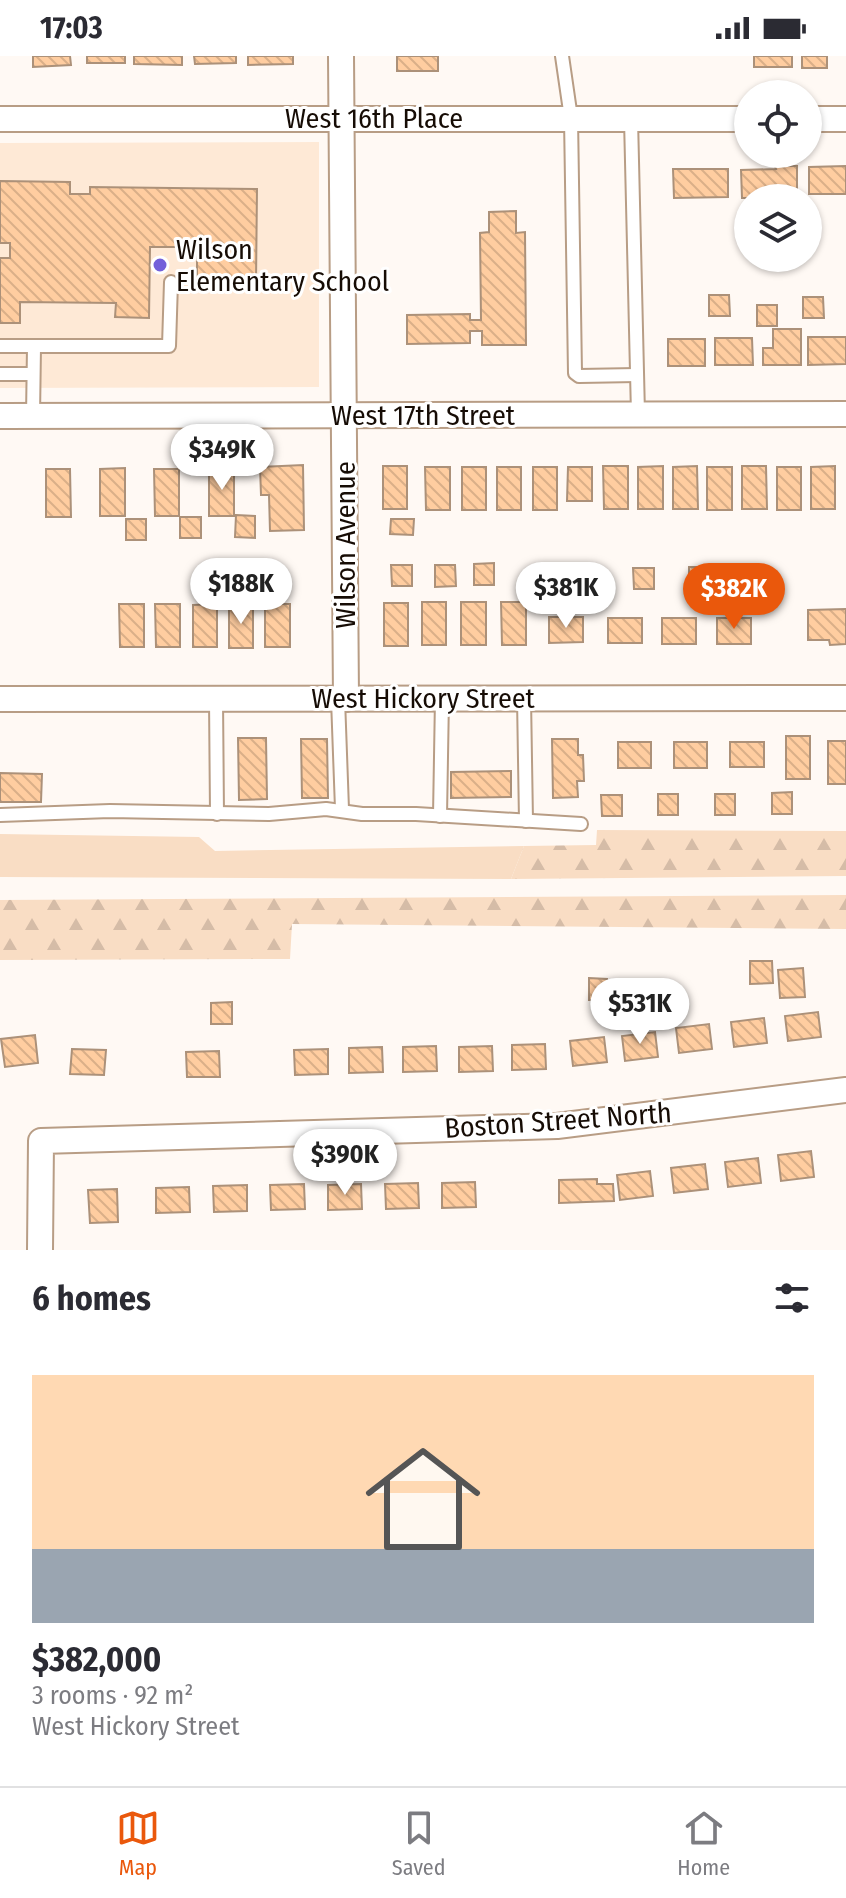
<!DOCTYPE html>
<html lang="en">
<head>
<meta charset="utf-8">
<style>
	:root { --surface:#fff; --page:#f7f7f7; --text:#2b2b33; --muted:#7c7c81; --line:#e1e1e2; --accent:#ea580c }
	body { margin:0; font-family:"Fira Sans Condensed",sans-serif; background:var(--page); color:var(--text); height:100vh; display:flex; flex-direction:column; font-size:30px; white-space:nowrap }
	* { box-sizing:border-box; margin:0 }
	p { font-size:26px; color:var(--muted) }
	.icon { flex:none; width:44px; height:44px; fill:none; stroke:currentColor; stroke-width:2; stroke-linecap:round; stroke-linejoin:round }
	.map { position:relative; height:1194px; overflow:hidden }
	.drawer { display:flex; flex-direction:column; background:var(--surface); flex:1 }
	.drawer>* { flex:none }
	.tools { position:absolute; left:734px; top:24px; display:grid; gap:16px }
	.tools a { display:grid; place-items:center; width:88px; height:88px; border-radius:50%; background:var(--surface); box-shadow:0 2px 6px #0004; font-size:40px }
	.price { position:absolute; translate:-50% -68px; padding:0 18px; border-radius:28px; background:#fff; color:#222; font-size:26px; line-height:52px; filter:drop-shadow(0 2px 4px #0008) }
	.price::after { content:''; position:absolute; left:50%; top:48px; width:24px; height:18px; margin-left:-12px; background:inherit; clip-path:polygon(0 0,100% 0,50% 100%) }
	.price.selected { background:var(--accent); color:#fff }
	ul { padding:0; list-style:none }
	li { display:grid; align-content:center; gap:16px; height:424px; padding:0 32px }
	li span { display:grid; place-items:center; height:248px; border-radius:0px; color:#555 }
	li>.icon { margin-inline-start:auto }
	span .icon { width:144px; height:144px; fill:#fffc; stroke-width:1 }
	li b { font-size:34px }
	h2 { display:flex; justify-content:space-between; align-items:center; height:96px; padding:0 32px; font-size:34px }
	.status { display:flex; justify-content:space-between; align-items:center; height:56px; padding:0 40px; background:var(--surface); direction:ltr }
	.status svg { height:22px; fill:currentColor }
	.dock { display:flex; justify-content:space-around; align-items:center; height:112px; border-top:2px solid var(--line); background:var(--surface); font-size:22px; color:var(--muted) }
	.dock a { display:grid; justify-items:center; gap:4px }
	.dock .selected { color:var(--accent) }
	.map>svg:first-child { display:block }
</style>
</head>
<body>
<div class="status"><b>17:03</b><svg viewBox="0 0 49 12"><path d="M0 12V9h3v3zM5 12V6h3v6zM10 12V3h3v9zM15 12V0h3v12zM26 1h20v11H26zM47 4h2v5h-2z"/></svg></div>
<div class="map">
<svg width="846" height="1194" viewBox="0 0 846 1194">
	<defs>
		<pattern id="forest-firs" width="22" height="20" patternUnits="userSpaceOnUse" patternTransform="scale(2)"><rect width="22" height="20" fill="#f9ddc4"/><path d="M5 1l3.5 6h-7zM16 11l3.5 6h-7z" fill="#d5bca7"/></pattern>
		<pattern id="building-back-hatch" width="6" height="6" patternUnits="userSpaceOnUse" patternTransform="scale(2)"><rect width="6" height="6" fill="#ffcda0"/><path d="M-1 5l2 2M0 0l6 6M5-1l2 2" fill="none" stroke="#daaf88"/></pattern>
	</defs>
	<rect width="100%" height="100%" fill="#fff9f4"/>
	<polygon fill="#fee9d6" points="319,86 319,331 0,332 0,87"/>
	<polygon fill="#f9ddc4" points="0,778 199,781 215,795 524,790 511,823 0,821"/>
	<g fill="url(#forest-firs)">
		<polygon points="597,774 846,775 846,820 511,823 524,790 596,789"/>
		<polygon points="846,839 846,873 292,868 290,903 0,904 0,844"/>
	</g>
	<g fill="url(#building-back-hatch)" stroke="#ac9179" stroke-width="2">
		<polygon points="33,0 70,0 71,9 33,11"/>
		<rect x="87" y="0" width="38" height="7"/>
		<polygon points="134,0 182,0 182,9 134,8"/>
		<polygon points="194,0 236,0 236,7 195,8"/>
		<polygon points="248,0 293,0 293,8 248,9"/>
		<rect x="397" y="0" width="41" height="15"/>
		<rect x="754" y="0" width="38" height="11"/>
		<rect x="802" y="0" width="25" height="12"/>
		<polygon points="775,110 797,110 797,142 742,142 741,114 776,113"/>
		<polygon points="846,110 846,138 809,138 809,111"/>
		<polygon points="673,113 728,113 728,141 674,142"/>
		<polygon points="0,125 70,126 70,138 90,138 90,131 257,133 256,226 197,225 197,191 150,191 149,262 115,261 116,247 20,246 20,267 0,267 0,202 10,202 10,187 0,187"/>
		<polygon points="516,155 516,177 525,176 526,289 482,289 482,275 470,275 470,287 407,288 407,259 470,258 470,264 481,264 480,177 489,176 489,156"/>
		<polygon points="709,239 729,239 730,260 709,260"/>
		<polygon points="803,241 823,241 824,262 803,262"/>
		<rect x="757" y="249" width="20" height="21"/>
		<polygon points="773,273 801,273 801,309 763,309 763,292 773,292"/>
		<polygon points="808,281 846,281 846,308 808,309"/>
		<polygon points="715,282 752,282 753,309 715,309"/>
		<rect x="668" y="283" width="37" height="27"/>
		<polygon points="303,409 304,474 270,475 269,439 261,439 260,411"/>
		<rect x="383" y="410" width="24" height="43"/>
		<polygon points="603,410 628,410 628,453 604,453"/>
		<polygon points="663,410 663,453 638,453 638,411"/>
		<polygon points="697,410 698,453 673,453 673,411"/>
		<polygon points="742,410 766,410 767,453 742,453"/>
		<polygon points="835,410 835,453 811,453 811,411"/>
		<polygon points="425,411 450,411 450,454 426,454"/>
		<rect x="462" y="411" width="24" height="43"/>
		<rect x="497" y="411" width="24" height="43"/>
		<rect x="533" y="411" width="24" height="43"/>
		<polygon points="568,411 592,411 592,445 567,445"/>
		<rect x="707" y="411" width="25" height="43"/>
		<rect x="777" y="411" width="24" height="43"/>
		<polygon points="125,412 125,460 100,460 100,413"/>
		<rect x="209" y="412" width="25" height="48"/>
		<polygon points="46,413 70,413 71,461 46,461"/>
		<polygon points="154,413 179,413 179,460 155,460"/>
		<polygon points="236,459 255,460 255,482 235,481"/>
		<rect x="180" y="461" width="21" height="21"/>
		<rect x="126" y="463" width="20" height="21"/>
		<polygon points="391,463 414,463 413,479 390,478"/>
		<polygon points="494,507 494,529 474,529 474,508"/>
		<polygon points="391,509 412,509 412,530 392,530"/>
		<polygon points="435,509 455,509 456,530 435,531"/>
		<polygon points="209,511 223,511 223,530 210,530"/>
		<rect x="689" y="511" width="20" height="21"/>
		<polygon points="633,512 654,512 654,533 634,533"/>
		<rect x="556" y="533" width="20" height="21"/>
		<rect x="422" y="546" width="24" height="43"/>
		<rect x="461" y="546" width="25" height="43"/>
		<polygon points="501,546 526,546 526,589 502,589"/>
		<rect x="384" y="547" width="24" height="43"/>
		<polygon points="119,548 144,548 144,591 120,591"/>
		<polygon points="155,548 180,548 180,591 156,591"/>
		<polygon points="217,548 217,591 193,591 193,549"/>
		<rect x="265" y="548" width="25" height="43"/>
		<rect x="229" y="549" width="24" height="43"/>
		<polygon points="846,553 846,588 830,589 829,584 808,584 808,554"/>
		<polygon points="549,561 583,561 583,586 549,587"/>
		<rect x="608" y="562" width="34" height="25"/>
		<rect x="662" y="562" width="34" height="26"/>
		<rect x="717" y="562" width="34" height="26"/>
		<rect x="786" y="680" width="24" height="43"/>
		<polygon points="238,682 266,682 267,743 239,744"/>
		<polygon points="301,683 327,683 328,742 302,742"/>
		<polygon points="552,683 578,683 578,699 583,699 584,725 577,725 578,741 553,742"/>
		<rect x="828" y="685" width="18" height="43"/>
		<rect x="618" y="686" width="33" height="26"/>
		<rect x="674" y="686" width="33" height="26"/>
		<rect x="730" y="686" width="34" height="25"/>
		<polygon points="511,715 511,741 451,742 451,716"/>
		<polygon points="0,717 42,718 41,746 0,746"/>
		<polygon points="792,736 792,758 772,758 772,737"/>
		<rect x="658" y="738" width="20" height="21"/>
		<rect x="715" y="738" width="20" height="21"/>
		<polygon points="601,739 622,739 622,760 602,760"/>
		<polygon points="750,905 772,905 773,927 750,928"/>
		<polygon points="803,912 805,941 780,942 778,914"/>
		<polygon points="589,922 607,923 607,944 589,944"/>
		<polygon points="657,926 660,946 640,949 637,929"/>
		<polygon points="232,946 232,968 211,968 211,947"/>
		<polygon points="818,956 821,981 788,985 785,960"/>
		<polygon points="764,962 767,987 734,991 731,966"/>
		<polygon points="709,968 712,993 679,997 676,972"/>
		<polygon points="655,976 658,1001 625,1005 622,980"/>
		<polygon points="35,979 38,1007 5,1011 1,983"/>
		<polygon points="604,981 607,1006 573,1010 570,985"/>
		<polygon points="545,988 546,1013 512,1014 512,989"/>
		<polygon points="436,990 437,1015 403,1016 403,991"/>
		<polygon points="492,990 493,1015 459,1016 459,991"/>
		<polygon points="382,991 383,1016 349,1017 349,992"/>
		<polygon points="72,993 106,994 104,1019 70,1018"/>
		<polygon points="328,993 328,1018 295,1019 294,994"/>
		<polygon points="219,995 220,1021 187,1021 186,996"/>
		<polygon points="811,1095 814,1121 781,1125 778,1099"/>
		<polygon points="758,1102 761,1127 728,1131 725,1106"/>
		<polygon points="705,1108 708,1133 674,1137 671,1112"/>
		<polygon points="650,1115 653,1140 620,1144 617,1119"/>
		<polygon points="597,1123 597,1128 613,1128 614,1145 559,1147 559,1124"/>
		<polygon points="475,1126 476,1151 442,1152 442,1127"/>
		<polygon points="418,1127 419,1152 386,1153 385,1128"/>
		<polygon points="304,1128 305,1153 271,1154 270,1129"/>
		<polygon points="361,1128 362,1153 328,1154 328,1129"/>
		<polygon points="247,1129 247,1155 214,1156 213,1130"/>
		<polygon points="189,1131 190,1156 156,1157 156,1132"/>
		<polygon points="117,1133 118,1166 90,1167 88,1134"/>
	</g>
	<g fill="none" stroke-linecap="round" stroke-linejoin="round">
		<g stroke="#b89d85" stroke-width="16">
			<g id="service">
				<polyline points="562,0 571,62 575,317 579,320 637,319"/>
				<polyline points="631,63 638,358"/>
				<polyline points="0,290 169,290 171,226"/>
				<polyline points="0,318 33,318"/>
				<polyline points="33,360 34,291"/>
				<polyline points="524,642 526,765"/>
				<polyline points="216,643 217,758"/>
				<polyline points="338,643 342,753"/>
				<polyline points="0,759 110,755 269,758 326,753 362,758 416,758 581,768"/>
				<polyline points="440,760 442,642"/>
			</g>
		</g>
		<g stroke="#b89d85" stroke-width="28">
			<g id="minor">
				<polyline points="341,0 346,643"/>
				<polyline points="0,63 748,63"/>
				<polyline points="808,63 846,63"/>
				<polyline points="0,360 846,358"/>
				<polyline points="0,643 846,642"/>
				<polyline points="40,1194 41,1085 557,1070 846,1034"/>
			</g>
		</g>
		<use href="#service" stroke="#fff" stroke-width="12"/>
		<use href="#minor" stroke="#fff" stroke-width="24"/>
	</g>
	<circle fill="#7360da" stroke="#fff" stroke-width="3" cx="160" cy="209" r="8"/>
	<g text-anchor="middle" stroke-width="6" stroke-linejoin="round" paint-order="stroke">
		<g font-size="28" fill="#160c05" stroke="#fff">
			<text x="374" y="72">West 16th Place</text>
			<text x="423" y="369">West 17th Street</text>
			<text transform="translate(345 489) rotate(-90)" y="10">Wilson Avenue</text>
			<text x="423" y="652">West Hickory Street</text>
			<text transform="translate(558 1064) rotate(-4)" y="10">Boston Street North</text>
		</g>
		<g font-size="28" fill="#160c05" stroke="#fff" text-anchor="start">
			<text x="176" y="203">Wilson<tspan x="176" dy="32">Elementary School</tspan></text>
		</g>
	</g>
</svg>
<div class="tools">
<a><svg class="icon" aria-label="locate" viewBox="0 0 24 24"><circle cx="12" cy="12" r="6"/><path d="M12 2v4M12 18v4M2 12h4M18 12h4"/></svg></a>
<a><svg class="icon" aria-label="layers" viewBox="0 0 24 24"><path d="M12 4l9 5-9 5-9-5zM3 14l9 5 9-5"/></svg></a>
</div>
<b class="price" style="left:222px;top:436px">$349K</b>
<b class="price" style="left:241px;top:570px">$188K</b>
<b class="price" style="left:566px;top:574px">$381K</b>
<b class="price selected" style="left:734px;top:575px">$382K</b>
<b class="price" style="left:640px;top:990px">$531K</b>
<b class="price" style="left:345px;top:1141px">$390K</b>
</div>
<section class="drawer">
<h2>6 homes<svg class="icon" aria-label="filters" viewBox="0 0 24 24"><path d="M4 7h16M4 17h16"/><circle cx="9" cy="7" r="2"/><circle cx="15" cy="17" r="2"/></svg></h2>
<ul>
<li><span style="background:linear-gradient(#ffd9b3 70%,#9aa5b1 0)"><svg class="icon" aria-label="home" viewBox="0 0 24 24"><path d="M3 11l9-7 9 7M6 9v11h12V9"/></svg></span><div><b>$382,000</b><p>3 rooms · 92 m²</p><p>West Hickory Street</p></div></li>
</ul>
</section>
<nav class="dock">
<a class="selected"><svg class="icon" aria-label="map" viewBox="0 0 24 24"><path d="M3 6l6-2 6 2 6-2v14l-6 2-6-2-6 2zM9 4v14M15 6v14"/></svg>Map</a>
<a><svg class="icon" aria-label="saved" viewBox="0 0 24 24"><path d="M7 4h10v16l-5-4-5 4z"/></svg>Saved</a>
<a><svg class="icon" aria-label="home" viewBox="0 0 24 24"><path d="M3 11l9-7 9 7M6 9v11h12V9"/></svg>Home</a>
</nav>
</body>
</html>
